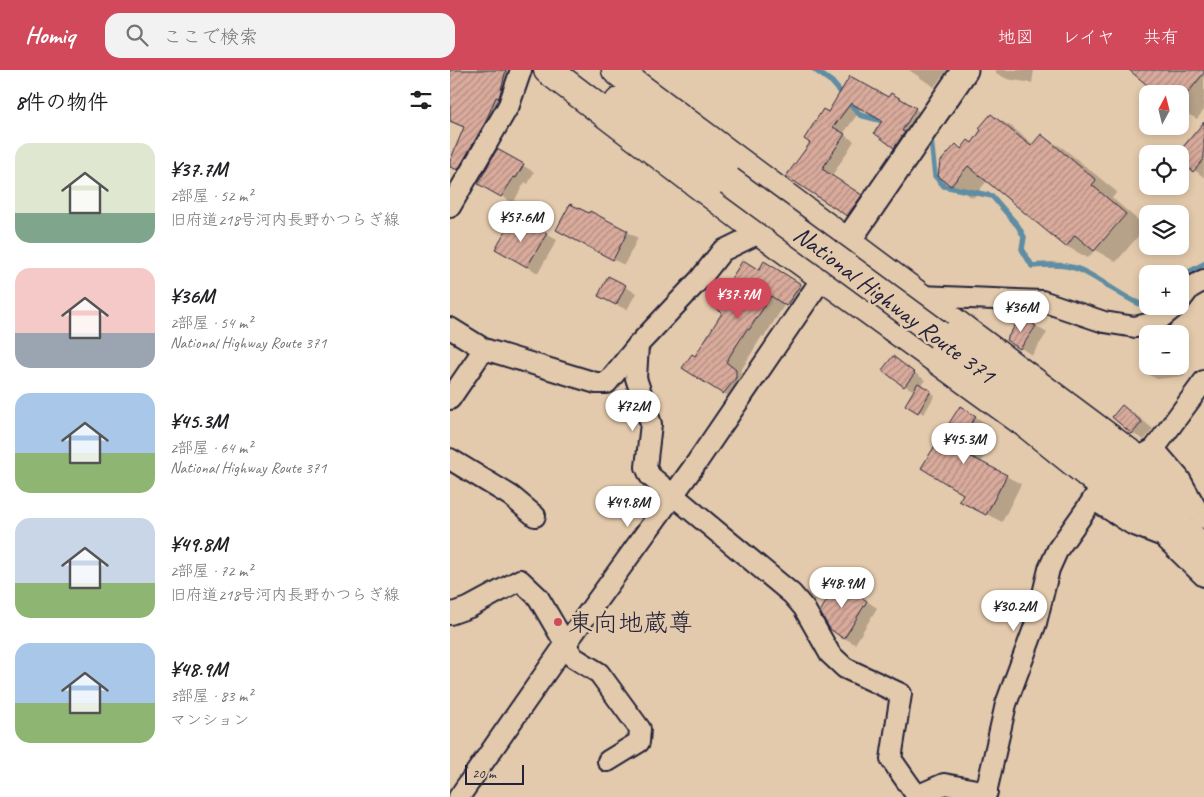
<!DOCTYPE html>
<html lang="ja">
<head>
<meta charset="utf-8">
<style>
	:root { --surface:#fff; --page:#f2f2f2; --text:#202124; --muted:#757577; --accent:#d1495b }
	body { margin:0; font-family:Caveat,"Klee One",sans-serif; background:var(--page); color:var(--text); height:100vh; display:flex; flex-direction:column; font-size:19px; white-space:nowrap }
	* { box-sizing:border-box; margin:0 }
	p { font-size:16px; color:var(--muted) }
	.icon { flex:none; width:28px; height:28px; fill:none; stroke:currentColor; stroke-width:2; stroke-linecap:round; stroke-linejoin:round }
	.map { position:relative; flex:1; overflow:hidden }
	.details { display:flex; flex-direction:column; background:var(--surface); width:450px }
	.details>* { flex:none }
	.needle { width:32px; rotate:7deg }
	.tools { position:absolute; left:689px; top:15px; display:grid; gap:10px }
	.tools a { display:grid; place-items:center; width:50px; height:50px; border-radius:10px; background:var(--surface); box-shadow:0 2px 8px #0003; font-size:25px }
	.scale { position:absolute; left:15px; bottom:12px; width:59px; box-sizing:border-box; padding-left:5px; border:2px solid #22223b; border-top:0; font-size:14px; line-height:18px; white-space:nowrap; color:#22223b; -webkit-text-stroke:4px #e4caac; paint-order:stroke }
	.price { position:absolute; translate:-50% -42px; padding:0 11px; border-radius:18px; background:#fff; color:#222; font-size:16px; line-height:32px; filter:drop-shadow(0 1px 2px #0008) }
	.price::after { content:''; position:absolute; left:50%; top:30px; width:15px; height:11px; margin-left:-8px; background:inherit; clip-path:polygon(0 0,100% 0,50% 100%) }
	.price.current { background:var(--accent); color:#fff }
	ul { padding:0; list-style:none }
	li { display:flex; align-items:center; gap:15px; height:125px; padding:0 15px }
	li span { display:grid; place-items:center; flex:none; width:140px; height:100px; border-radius:15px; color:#555 }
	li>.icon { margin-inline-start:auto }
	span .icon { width:60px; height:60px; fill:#fffc; stroke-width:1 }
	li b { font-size:21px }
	h2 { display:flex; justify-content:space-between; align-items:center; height:60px; padding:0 15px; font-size:21px }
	header { display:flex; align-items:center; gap:30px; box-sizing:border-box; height:70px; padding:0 25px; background:var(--accent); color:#fff }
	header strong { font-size:24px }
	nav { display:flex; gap:28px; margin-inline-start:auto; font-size:18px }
	.search { width:350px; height:45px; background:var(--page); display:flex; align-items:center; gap:12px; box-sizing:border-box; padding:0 18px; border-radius:15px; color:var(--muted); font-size:19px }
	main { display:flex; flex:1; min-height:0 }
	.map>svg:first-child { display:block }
</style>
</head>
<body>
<header>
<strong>Homiq</strong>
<div class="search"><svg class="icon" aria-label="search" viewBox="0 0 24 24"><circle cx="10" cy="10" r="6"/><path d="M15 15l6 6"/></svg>ここで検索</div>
<nav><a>地図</a><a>レイヤ</a><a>共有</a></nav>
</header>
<main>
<section class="details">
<h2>8件の物件<svg class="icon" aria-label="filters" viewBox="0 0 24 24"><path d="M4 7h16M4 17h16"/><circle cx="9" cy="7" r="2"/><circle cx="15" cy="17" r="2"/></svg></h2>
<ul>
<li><span style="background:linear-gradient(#dfe7d0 70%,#7fa58c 0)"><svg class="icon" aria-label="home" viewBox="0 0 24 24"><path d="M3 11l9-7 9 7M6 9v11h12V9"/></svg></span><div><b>¥37.7M</b><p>2部屋 · 52 m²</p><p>旧府道218号河内長野かつらぎ線</p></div></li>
<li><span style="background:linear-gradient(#f6c9c9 65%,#9aa5b1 0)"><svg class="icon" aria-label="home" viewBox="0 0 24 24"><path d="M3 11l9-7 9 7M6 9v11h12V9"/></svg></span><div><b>¥36M</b><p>2部屋 · 54 m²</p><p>National Highway Route 371</p></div></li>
<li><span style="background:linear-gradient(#a9c7e8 60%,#8fb573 0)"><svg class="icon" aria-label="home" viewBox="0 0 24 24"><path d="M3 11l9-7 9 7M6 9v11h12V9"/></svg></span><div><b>¥45.3M</b><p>2部屋 · 64 m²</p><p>National Highway Route 371</p></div></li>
<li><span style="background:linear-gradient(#c9d6e8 65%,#8fb573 0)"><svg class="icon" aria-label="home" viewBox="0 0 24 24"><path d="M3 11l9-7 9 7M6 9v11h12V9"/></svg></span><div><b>¥49.8M</b><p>2部屋 · 72 m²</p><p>旧府道218号河内長野かつらぎ線</p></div></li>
<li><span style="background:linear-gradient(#a9c7e8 60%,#8fb573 0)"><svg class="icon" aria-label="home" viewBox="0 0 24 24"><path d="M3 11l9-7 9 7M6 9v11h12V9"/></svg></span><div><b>¥48.9M</b><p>3部屋 · 83 m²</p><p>マンション</p></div></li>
</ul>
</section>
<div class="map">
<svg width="754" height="727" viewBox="0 0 754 727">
	<defs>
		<pattern id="building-hatch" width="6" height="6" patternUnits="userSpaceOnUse" patternTransform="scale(1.25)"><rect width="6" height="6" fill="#d9ab9c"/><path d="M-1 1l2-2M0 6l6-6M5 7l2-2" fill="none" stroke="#b08b80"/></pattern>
	</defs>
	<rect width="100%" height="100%" fill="#e4caac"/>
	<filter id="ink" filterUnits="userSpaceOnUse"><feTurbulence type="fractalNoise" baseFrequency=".02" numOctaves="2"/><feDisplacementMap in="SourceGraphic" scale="10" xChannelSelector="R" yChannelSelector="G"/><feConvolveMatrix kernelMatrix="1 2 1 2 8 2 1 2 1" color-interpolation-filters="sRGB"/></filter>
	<g filter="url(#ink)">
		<g fill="#0003">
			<polygon points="3,0 63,0 18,105 0,96 15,58 0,52 0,7"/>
			<polygon points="459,0 497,0 484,17"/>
			<polygon points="546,0 584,0 582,13 557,9 546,3"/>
			<polygon points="681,0 754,0 754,40 747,49 730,40 730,24"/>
			<polygon points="400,7 438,29 441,25 475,45 455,82 426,63 434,51 412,38 393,64 404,71 382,106 421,132 408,151 338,106 362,73"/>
			<polygon points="541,45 562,57 584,75 592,66 613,78 667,122 662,128 696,157 666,192 645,180 638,188 616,176 537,111 523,128 502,115 490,106 506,76 512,80 522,74"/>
			<polygon points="754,54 754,107 730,90"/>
			<polygon points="48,81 84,102 78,114 75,112 63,133 30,113"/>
			<polygon points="141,143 188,168 174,195 118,166"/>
			<polygon points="76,153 107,170 88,203 47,179 71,161"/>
			<polygon points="309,201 329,201 365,223 351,244 335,234 314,267 312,266 290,302 300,310 288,332 273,323 246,287"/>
			<polygon points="175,217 186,223 177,240 161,232"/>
			<polygon points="583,254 597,263 582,285 557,269"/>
			<polygon points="698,279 698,296 730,296 730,281 733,283 735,306 707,309 695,303 693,280"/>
			<polygon points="443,288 475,310 470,316 485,325 474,344 457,335 465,321 455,316"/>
			<polygon points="672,336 684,343 703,359 694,370 682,363"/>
			<polygon points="510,338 540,355 532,368 542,374 531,393 571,414 552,452 525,438 514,423"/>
			<polygon points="399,519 427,538 405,574 394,568"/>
		</g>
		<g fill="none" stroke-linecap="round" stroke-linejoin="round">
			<g stroke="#5f8da3" stroke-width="5.5">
				<polyline points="365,0 382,12 410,45 437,52"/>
				<path d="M481 69 485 106 494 116 542 126 568 156 574 167 572 179 582 196C596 195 611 194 625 198 646 203 688 243 708 236"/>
				<polyline points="730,207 754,194"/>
			</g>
		</g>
		<g fill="url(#building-hatch)" stroke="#22223b">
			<polygon points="0,0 56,0 49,28 46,27 36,51 8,100 0,97 0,91 14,57 0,51"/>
			<polygon points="679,0 754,0 754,3 737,24 708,24"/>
			<polygon points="400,6 438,27 441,23 466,38 452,61 455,62 444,78 424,63 432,51 401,33 383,57 395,64 372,99 412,125 397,146 336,106 360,73 354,69 373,39 378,42"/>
			<polygon points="541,44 581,76 591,64 646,110 642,115 676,144 644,181 625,165 616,177 518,96 501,116 488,106 490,92 506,74 511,79 518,70 522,73 531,60 529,58"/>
			<polygon points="754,52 754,89 743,102 730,91 730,84 727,84"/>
			<polygon points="47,79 74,94 66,108 64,107 51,127 28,114"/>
			<polygon points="120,134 139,143 140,141 178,161 163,190 106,160"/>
			<polygon points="76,151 97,163 77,197 45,179 60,153 70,160"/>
			<polygon points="293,190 309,200 314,191 351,214 336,236 321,226 299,260 297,259 276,292 286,300 286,308 273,324 232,298 242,284 245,286 272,243 263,237"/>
			<polygon points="158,206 176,215 166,235 148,226"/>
			<polygon points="571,246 586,256 570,279 556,270"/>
			<polygon points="443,286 465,303 454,317 432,300"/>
			<polygon points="468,313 481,321 468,343 455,335"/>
			<polygon points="672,335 692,352 682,364 662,347"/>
			<polygon points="510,336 526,346 518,358 529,365 516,384 557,405 536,445 509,431 513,424 471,398"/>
			<polygon points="388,511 417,531 394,569 380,559 370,542"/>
		</g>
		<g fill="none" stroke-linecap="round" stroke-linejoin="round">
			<g stroke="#22223b" stroke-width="24">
				<g id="minor">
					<polyline points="0,137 59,35 71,0"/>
					<polyline points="470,226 592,231 654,252 685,257 706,252 726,236"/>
					<polyline points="730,231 740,218 754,210"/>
					<polyline points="0,258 34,279 146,313 157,313 188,275 250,209 272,181 311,162"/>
					<polyline points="188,275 186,308 201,354 196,397 200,406 342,524 354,538 380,584 395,598 451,624 441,689 467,726 494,714 537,722"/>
					<polyline points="0,329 34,279"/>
					<polyline points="704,379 729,408 747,440 754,448"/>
					<polyline points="695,384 704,379 754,311"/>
					<polyline points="0,389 61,426 85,446"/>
					<polyline points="643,429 682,454 713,466 754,506"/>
					<polyline points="0,544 20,537 70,510 88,527 123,587 149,603 190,659 189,672 158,691"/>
					<polyline points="9,727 115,575 247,392 373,207"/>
					<polyline points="535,727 556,634 586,553 599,499 608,479 647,424"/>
				</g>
			</g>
			<g stroke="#22223b" stroke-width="29">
				<polyline id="major" points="386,188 515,0"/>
			</g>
			<g stroke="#22223b" stroke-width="31">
				<g id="highway">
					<polyline points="98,0 311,162 579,356 683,440 730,457"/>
					<polyline points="166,0 683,386 713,415 730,457"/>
					<polyline points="169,32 279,111"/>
					<polyline points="489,265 666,399 754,479"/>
				</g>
			</g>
			<use href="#minor" stroke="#e4caac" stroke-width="20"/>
			<use href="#major" stroke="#e4caac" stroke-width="25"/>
			<use href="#highway" stroke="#e4caac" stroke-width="28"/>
			<g stroke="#22223b" stroke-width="31" stroke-linecap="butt">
				<polyline id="highway-bridge" points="279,111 489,265"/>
			</g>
			<use href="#highway-bridge" stroke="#e4caac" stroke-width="28"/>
		</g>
	</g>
	<circle fill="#d1495b" stroke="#e4caac" stroke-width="2" cx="108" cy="552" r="5"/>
	<g text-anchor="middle" stroke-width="5" stroke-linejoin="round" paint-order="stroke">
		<g font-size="25" fill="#22223b" stroke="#e4caac">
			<text transform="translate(445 234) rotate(37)" y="9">National Highway Route 371</text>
		</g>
		<g font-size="25" fill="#22223b" stroke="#e4caac" text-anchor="start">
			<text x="118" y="561">東向地蔵尊</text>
		</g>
	</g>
</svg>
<div class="tools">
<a><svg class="needle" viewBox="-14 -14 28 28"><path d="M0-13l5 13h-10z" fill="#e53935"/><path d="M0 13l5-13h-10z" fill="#757577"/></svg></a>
<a><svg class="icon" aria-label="locate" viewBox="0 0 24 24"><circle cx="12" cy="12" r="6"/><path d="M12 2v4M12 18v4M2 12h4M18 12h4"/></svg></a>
<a><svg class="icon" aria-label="layers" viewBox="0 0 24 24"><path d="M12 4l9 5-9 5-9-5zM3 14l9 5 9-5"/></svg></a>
<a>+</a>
<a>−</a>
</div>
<div class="scale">20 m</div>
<b class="price" style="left:71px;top:173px">¥57.6M</b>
<b class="price current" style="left:288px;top:250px">¥37.7M</b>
<b class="price" style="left:571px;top:263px">¥36M</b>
<b class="price" style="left:183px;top:362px">¥72M</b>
<b class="price" style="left:514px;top:395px">¥45.3M</b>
<b class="price" style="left:178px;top:458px">¥49.8M</b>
<b class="price" style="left:392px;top:539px">¥48.9M</b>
<b class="price" style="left:564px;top:562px">¥30.2M</b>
</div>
</main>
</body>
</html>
